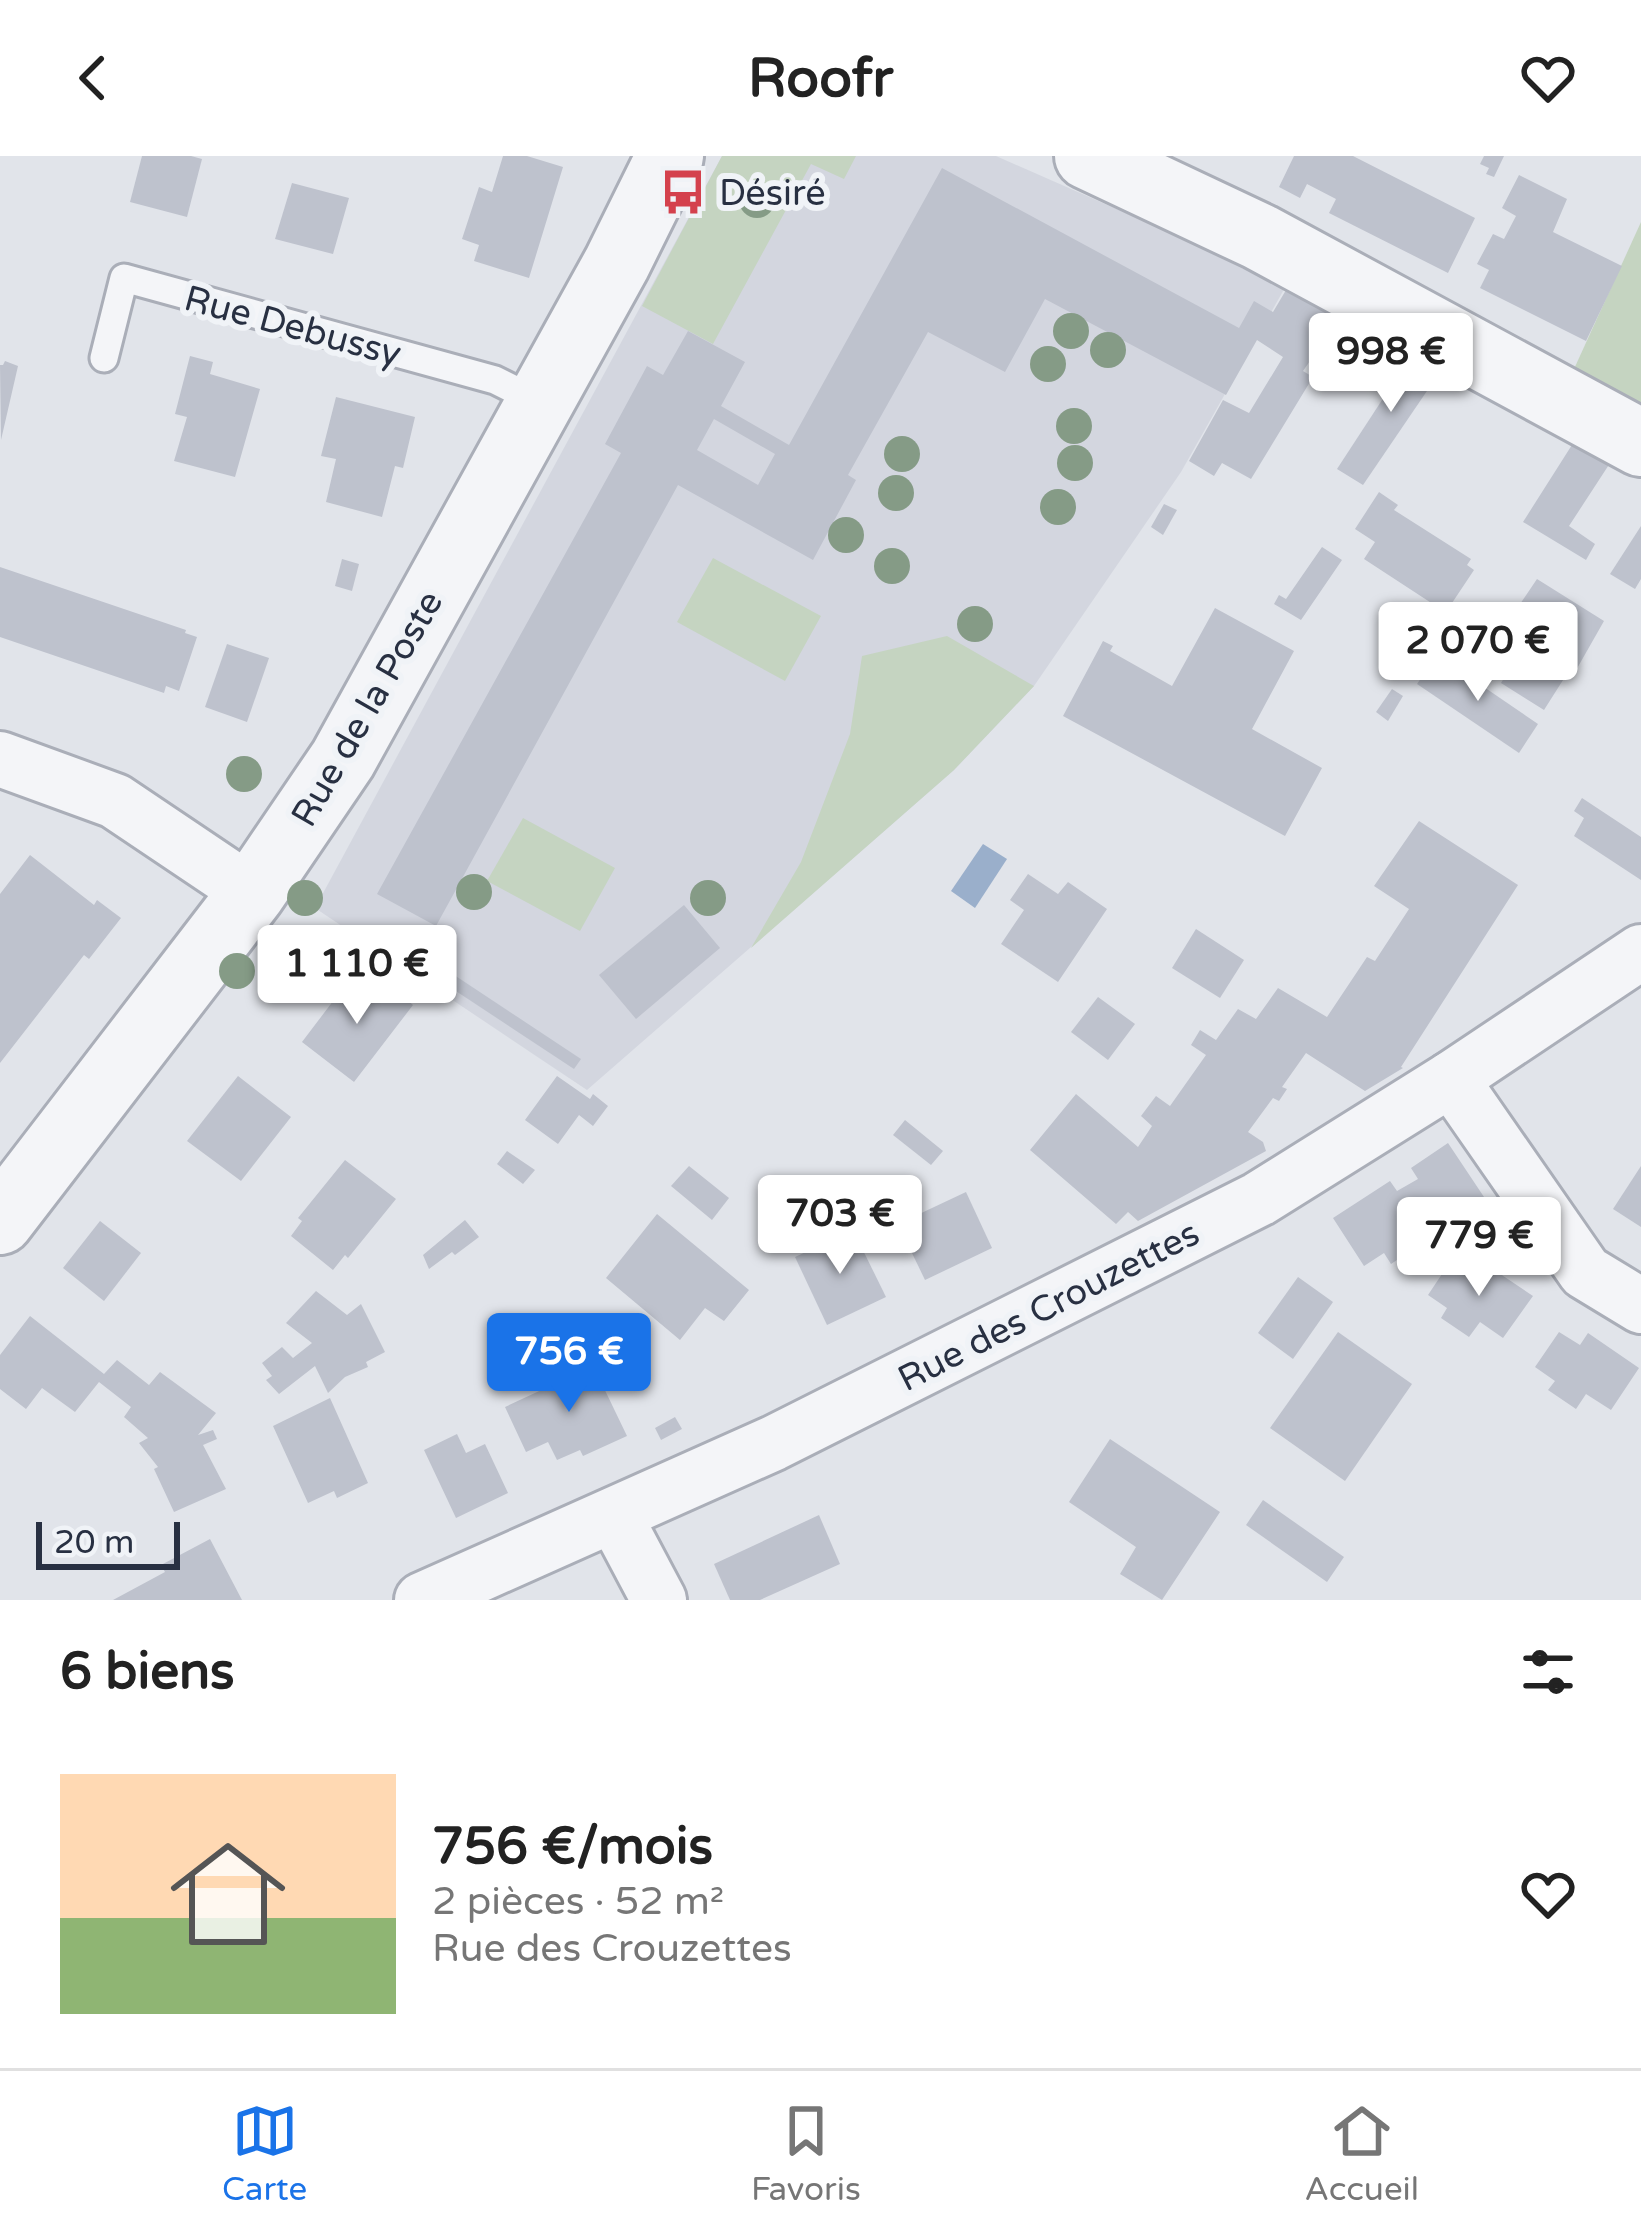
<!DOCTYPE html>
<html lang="fr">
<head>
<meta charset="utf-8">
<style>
	:root { --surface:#fff; --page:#f2f2f2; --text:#222; --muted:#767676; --line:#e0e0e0; --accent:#1a73e8 }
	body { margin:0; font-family:"Varela Round",sans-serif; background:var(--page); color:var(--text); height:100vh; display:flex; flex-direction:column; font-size:45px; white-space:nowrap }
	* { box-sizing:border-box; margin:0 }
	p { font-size:39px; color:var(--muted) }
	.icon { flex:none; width:66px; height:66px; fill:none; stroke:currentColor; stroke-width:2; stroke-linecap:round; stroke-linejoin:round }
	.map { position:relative; height:1444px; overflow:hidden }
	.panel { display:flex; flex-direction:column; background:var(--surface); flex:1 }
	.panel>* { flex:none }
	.scale { position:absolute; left:36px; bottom:30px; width:144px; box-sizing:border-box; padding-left:12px; border:6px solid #283042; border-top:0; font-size:33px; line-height:42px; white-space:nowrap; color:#283042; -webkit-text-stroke:9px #f0f3f7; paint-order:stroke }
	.price { position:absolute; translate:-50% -102px; padding:0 27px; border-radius:12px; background:#fff; color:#222; font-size:39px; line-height:78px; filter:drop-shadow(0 3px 6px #0008) }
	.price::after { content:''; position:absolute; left:50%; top:72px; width:36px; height:27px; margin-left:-18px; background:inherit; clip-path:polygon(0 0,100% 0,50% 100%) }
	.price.selected { background:var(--accent); color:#fff }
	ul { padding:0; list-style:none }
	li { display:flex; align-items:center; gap:36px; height:300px; padding:0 60px }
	li span { display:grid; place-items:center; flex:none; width:336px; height:240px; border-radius:0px; color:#555 }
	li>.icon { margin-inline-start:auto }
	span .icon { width:144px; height:144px; fill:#fffc; stroke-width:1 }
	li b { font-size:51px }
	h2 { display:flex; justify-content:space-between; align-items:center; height:144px; padding:0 60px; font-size:51px }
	header { display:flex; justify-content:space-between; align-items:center; height:156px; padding:0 60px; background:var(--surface); font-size:54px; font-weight:700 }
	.menu { display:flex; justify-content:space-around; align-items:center; height:168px; border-top:3px solid var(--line); background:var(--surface); font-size:33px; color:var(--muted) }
	.menu a { display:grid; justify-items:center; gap:6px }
	.menu .selected { color:var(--accent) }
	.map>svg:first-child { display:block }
</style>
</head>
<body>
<header><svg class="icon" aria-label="back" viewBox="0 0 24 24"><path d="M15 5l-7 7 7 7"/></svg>Roofr<svg class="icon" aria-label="heart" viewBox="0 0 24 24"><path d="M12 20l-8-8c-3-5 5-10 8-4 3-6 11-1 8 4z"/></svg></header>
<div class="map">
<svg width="1641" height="1444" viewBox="0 0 1641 1444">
	<rect width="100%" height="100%" fill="#e1e4ea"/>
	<polygon fill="#d3d6df" points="722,0 996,0 1287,128 1181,316 1034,530 954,614 587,934 315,752"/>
	<g fill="#c5d4c1">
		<polygon points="722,0 856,0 844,23 811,8 713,188 642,150"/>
		<polygon points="1641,66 1641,261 1569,224"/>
		<polygon points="713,402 821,460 785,525 677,466"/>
		<polygon points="947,480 1034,530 954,614 751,792 801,706 850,578 862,500"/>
		<polygon points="523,662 615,712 580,775 487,725"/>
	</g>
	<polygon fill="#9aafcb" points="983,688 1007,703 975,752 951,735"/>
	<g fill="#bec2cd" fill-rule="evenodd">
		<polygon points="142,0 191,0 202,3 187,61 130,46"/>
		<polygon points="503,0 527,0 563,11 529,122 474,105 479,89 462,83 479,31 492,36"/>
		<polygon points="1294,0 1353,0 1475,62 1448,117 1329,57 1336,43 1307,28 1300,42 1279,31"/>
		<polygon points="1484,0 1504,0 1494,21 1486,18 1489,12 1480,8"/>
		<path d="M942 12 1239 172 1254 145 1273 156 1289 129 1344 156 1303 215 1313 221 1251 323 1222 307 1214 320 1189 305 1223 244 1249 257 1283 201 1257 184 1226 239 1045 143 1005 216 928 176 848 319 856 324 813 404 678 329 436 770 377 738 621 297 605 288 647 210 663 219 688 175 745 206 721 250 789 289ZM714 263 775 298 758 329 697 294Z"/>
		<polygon points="1519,19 1567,43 1553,76 1622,110 1586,185 1480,132 1489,114 1477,108 1493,78 1504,83 1516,60 1502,52"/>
		<polygon points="292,27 349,42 333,98 275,83"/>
		<polygon points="1416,192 1446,207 1363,329 1337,313"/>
		<polygon points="190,200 213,206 210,218 260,233 235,321 174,305 187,261 175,258"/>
		<polygon points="5,205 18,210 1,284 0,209 3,209"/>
		<polygon points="336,241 415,261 403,312 395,310 382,361 326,346 336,303 321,300"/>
		<polygon points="1577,281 1614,301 1569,370 1595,388 1586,404 1523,366"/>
		<polygon points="1379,336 1398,349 1394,354 1471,403 1467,409 1474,414 1448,453 1441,449 1439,452 1364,403 1375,386 1355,373"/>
		<polygon points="1164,348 1177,354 1163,379 1151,371"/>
		<polygon points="1641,370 1641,423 1635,433 1610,418"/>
		<polygon points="1322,391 1342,404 1301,464 1274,448 1279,439 1286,443"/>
		<polygon points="342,403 359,408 352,435 335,430"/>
		<polygon points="0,411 186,474 185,477 197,481 179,535 166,530 164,537 0,481"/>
		<polygon points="1537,423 1604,465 1575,516 1570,513 1544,554 1501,527 1537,468 1516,454"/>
		<polygon points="1215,452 1294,495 1252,573 1322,612 1285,680 1063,560 1103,485 1113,490 1110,495 1172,530"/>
		<polygon points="227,488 269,502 247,566 205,551"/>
		<polygon points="1437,499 1538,568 1519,597 1417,528"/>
		<polygon points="1392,533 1403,540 1388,565 1376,556"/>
		<polygon points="1582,642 1641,681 1641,724 1574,680 1584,662 1574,655"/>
		<polygon points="1419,665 1518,729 1401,911 1403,912 1365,935 1306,897 1282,931 1287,933 1279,945 1273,942 1248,976 1263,986 1266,995 1138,1065 1128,1056 1116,1068 1030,994 1076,938 1138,991 1152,970 1141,960 1156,940 1170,950 1206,899 1191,889 1200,874 1216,884 1238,853 1256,863 1278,832 1327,861 1367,801 1375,805 1409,753 1374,730"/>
		<polygon points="30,699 94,749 97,744 121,762 89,803 84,799 0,907 0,738"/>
		<polygon points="1028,718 1058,738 1068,726 1107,753 1058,826 1001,788 1024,754 1010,744"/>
		<polygon points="684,749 720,792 636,863 599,819"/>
		<polygon points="1196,773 1244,804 1220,842 1172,812"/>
		<polygon points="424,799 581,903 574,913 418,810"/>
		<polygon points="381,822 413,849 354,926 302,886 346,828 365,842"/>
		<polygon points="1098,841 1135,868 1108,904 1071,876"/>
		<polygon points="238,920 291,961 241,1025 187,985"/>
		<polygon points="557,920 590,943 593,938 608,950 593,970 579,959 558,988 525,964"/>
		<polygon points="905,964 943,995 931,1009 893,979"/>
		<polygon points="1448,987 1486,1044 1448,1069 1441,1058 1421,1072 1428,1083 1391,1108 1384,1097 1364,1110 1333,1062 1390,1025 1397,1035 1418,1023 1411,1012"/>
		<polygon points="507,995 535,1014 523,1028 497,1008"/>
		<polygon points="345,1004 396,1043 348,1102 345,1099 333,1114 291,1080 302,1065 298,1062"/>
		<polygon points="689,1010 729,1042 712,1064 671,1030"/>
		<polygon points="1641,1010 1641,1071 1613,1053"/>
		<polygon points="966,1036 992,1092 925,1124 898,1068"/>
		<polygon points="657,1058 749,1134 724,1165 705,1152 680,1184 606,1122"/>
		<polygon points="465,1064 479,1081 455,1099 452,1096 429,1113 423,1099"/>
		<polygon points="100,1065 141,1097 104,1145 63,1112"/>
		<polygon points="853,1074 886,1141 827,1169 795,1101"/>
		<polygon points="1452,1103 1472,1117 1481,1105 1533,1140 1503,1182 1480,1166 1469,1181 1441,1162 1447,1152 1428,1139"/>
		<polygon points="1298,1121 1333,1146 1293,1203 1258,1177"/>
		<polygon points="316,1135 347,1159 361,1148 385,1196 366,1206 368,1211 345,1221 328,1237 315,1210 279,1238 266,1224 272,1220 262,1207 282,1191 293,1202 312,1187 286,1167"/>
		<polygon points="30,1160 104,1218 117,1204 149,1229 160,1216 216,1257 198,1279 213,1274 217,1283 203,1289 226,1333 174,1356 154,1313 158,1311 139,1287 148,1282 124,1261 131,1251 99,1226 75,1256 42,1232 26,1253 0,1233 0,1199"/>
		<polygon points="1338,1176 1412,1228 1345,1325 1270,1272"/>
		<polygon points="1559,1176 1580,1189 1588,1177 1639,1212 1611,1254 1586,1238 1576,1253 1548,1234 1555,1225 1535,1211"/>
		<polygon points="609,1205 615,1219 601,1226 627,1280 583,1300 580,1294 557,1304 548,1286 526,1296 505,1251 593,1210"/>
		<polygon points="330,1242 368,1327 337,1342 334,1335 308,1347 273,1270"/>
		<polygon points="675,1261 682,1273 661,1284 655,1272"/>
		<polygon points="457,1278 466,1297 485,1288 508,1337 456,1362 424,1294"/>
		<polygon points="1110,1283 1220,1356 1162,1444 1120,1418 1136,1391 1069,1346"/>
		<polygon points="1263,1344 1344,1401 1327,1426 1246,1369"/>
		<polygon points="819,1359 840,1408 760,1444 730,1444 714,1408"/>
		<polygon points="210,1383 242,1444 113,1444 165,1416 161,1409"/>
	</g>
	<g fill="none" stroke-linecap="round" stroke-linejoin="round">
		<g stroke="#aaaeb8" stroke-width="33">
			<polyline id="service" points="104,202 124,122 495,224 539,246"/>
		</g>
		<g stroke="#aaaeb8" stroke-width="60">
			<g id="minor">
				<polyline points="0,603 115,645 252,737"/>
				<polyline points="1451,923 1585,1116 1641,1150"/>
				<polyline points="614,1359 659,1444"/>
				<polyline points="422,1444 774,1287 1259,1043 1451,923 1641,796"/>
			</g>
		</g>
		<g stroke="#aaaeb8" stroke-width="72">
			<g id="tertiary">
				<polyline points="1088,0 1260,81 1641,287"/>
				<polyline points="0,1065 252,737 343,603 617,107 670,0"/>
			</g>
		</g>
		<use href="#service" stroke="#f4f5f8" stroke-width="27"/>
		<use href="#minor" stroke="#f4f5f8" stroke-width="54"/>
		<use href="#tertiary" stroke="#f4f5f8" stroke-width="66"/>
	</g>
	<g fill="#859b86">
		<circle cx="757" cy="44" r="18"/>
		<circle cx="1071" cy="175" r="18"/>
		<circle cx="1108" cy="194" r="18"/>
		<circle cx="1048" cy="208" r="18"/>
		<circle cx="1074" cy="270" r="18"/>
		<circle cx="902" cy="298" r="18"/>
		<circle cx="1075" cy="307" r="18"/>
		<circle cx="896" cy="337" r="18"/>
		<circle cx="1058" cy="351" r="18"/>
		<circle cx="846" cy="379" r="18"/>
		<circle cx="892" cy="410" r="18"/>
		<circle cx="975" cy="468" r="18"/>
		<circle cx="244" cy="618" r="18"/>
		<circle cx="474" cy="736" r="18"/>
		<circle cx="305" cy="742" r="18"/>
		<circle cx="708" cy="742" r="18"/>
		<circle cx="237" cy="815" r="18"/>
	</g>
	<defs>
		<g id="bus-bare" transform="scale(3.6)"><path d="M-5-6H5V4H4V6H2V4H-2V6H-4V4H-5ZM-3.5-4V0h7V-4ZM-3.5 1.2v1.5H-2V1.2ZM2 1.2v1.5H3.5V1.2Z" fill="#d4414d" stroke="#f0f3f7" stroke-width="2.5" paint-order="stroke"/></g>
	</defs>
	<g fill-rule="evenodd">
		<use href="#bus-bare" x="683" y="36"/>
	</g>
	<g text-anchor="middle" stroke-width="12" stroke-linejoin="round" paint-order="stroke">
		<g font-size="36" fill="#283042" stroke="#f0f3f7" text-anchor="start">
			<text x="719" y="49">Désiré</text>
		</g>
		<g font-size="36" fill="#283042" stroke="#f0f3f7">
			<text transform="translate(293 169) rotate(15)" y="13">Rue Debussy</text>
			<text transform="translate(366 552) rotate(-60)" y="13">Rue de la Poste</text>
			<text transform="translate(1048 1149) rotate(-27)" y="13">Rue des Crouzettes</text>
		</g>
	</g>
</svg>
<div class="scale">20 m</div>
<b class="price" style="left:1391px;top:259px">998 €</b>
<b class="price" style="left:1478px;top:548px">2 070 €</b>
<b class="price" style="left:357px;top:871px">1 110 €</b>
<b class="price" style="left:840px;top:1121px">703 €</b>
<b class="price" style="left:1479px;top:1143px">779 €</b>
<b class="price selected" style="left:569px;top:1259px">756 €</b>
</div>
<section class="panel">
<h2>6 biens<svg class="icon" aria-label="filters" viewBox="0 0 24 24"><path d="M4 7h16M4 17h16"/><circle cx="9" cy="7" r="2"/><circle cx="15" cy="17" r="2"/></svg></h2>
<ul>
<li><span style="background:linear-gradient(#ffd9b3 60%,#8fb573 0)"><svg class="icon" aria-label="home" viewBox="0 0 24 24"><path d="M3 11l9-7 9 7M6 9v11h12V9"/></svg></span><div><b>756 €/mois</b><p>2 pièces · 52 m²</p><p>Rue des Crouzettes</p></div><svg class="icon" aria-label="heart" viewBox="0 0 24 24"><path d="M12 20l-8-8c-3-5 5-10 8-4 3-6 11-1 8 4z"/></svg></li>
</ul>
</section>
<nav class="menu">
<a class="selected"><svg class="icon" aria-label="map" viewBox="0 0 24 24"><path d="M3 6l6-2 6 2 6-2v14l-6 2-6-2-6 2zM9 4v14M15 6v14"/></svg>Carte</a>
<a><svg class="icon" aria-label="saved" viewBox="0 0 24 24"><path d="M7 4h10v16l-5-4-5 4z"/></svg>Favoris</a>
<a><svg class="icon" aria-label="home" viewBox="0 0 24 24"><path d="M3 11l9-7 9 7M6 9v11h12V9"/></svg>Accueil</a>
</nav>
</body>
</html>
